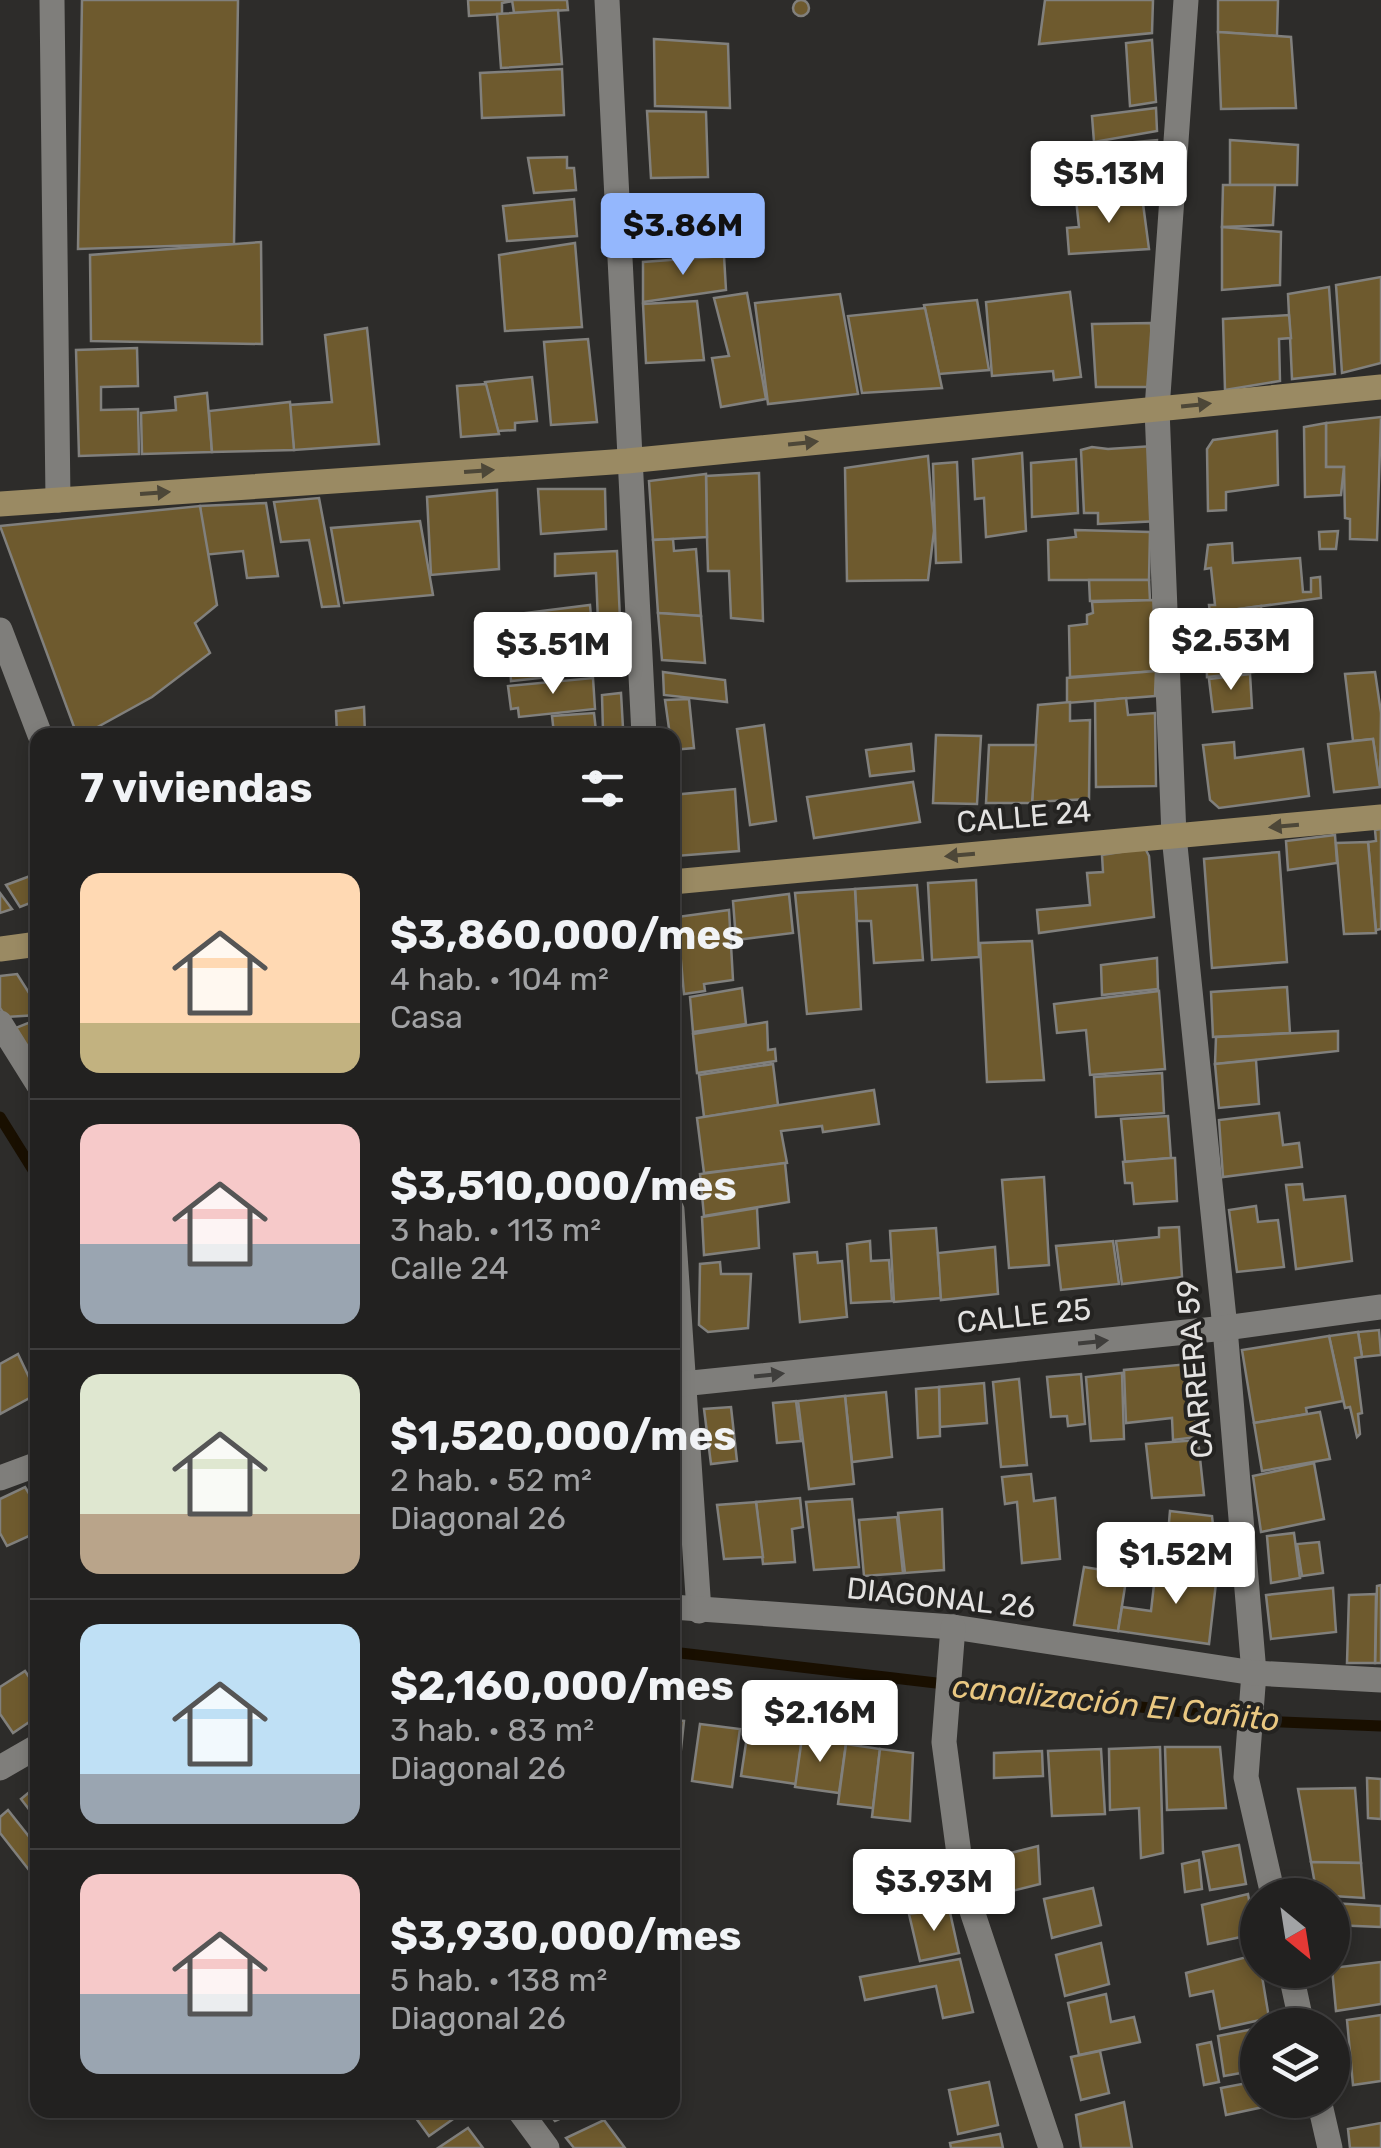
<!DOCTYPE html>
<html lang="es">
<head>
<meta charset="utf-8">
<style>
	:root { --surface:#222120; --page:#2a2929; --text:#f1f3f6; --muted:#a2a3a5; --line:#3f3e3e; --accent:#94b7fd }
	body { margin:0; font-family:Rubik,sans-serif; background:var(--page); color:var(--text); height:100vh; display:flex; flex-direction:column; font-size:38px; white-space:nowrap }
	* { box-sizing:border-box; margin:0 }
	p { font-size:32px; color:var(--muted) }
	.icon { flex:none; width:55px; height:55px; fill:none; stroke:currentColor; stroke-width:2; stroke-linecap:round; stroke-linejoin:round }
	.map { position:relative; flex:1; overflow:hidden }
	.sheet { position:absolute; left:30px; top:728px; width:650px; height:1390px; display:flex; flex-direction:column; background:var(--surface); border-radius:20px; box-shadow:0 5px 15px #0003,0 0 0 2px var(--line) }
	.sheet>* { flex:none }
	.needle { width:65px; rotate:150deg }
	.controls { position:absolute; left:1240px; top:1878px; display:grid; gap:20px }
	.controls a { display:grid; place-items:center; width:110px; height:110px; border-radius:50%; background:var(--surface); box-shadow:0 5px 15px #0003,0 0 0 2px var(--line); font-size:50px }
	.price { position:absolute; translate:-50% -85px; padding:0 22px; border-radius:10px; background:#fff; color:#222; font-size:32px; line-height:65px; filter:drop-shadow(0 2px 5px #0008) }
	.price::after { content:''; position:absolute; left:50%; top:60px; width:30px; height:22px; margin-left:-15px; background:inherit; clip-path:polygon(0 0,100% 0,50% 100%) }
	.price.current { background:var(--accent); color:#111 }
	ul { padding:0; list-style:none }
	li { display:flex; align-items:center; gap:30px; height:250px; padding:0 50px }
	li+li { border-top:2px solid var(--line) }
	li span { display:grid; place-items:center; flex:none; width:280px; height:200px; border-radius:20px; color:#555 }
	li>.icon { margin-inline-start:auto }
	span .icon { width:120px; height:120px; fill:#fffc; stroke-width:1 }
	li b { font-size:42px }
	h2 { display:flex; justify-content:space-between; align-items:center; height:120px; padding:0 50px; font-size:42px }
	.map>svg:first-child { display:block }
</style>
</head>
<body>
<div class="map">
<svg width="1381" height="2148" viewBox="0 0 1381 2148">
	<rect width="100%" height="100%" fill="#2d2c2a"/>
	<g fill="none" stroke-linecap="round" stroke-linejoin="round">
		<g stroke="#190f00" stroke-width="11">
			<polyline points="0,1117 38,1178"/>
			<polyline points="672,1652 1260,1721 1381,1726"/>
		</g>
	</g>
	<g fill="#6e5a2e" stroke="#81807d" stroke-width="2.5">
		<polygon points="82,0 238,0 234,244 78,249"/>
		<polygon points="468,0 512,0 513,1 502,3 502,14 469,16"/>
		<polygon points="512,0 567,0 568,10 514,13"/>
		<polygon points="1045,0 1153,0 1152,33 1039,44"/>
		<polygon points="1218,0 1278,0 1277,36 1218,32"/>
		<circle cx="801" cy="8" r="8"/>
		<polygon points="558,10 562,64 501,68 497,14"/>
		<polygon points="1218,32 1291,37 1296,108 1221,109"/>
		<polygon points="654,39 728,44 730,108 655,106"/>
		<polygon points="1152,40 1156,102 1130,106 1126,43"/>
		<polygon points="562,69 564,115 482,118 480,73"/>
		<polygon points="1156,108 1157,131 1094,142 1092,116"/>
		<polygon points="647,111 706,112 708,177 651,178"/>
		<polygon points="1157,140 1156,186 1092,187 1091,146"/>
		<polygon points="1230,140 1298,145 1297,185 1230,185"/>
		<polygon points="567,157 567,168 574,168 576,190 534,193 528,158"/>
		<polygon points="1223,185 1275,185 1273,225 1222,227"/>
		<polygon points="1142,196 1149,249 1069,254 1067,228 1079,227 1076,199"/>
		<polygon points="574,199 577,236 507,241 503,206"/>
		<polygon points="683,200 686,249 643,253 640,202"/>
		<polygon points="1222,227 1281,232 1280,285 1222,290"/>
		<polygon points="261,242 262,344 91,341 90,255"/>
		<polygon points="575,243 582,327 505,331 499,255"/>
		<polygon points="724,256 726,290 643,302 643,262"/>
		<polygon points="1381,277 1381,363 1342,373 1336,285"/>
		<polygon points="1329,287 1335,374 1292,379 1288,294"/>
		<polygon points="1070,292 1081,377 1054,380 1053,371 992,376 986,302"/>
		<polygon points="747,293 766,399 721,407 712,358 729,356 714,298"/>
		<polygon points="840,294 858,394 768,404 755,303"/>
		<polygon points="977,300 989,370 939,374 924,305"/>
		<polygon points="697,301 704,360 646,363 643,304"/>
		<polygon points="925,308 942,388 862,393 848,316"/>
		<polygon points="1289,315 1291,338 1279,339 1280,381 1225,390 1223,319"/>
		<polygon points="1151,323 1153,387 1096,387 1092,324"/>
		<polygon points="367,328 379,444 294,450 289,405 332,402 325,335"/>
		<polygon points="588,339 597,422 551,425 544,342"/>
		<polygon points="137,348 138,386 101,387 101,410 138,409 139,454 79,456 76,350"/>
		<polygon points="532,377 537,421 515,423 515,430 498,431 485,382"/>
		<polygon points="486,384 499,434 461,437 457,386"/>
		<polygon points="207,393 212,452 142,454 141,413 176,410 175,397"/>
		<polygon points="290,402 294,450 212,452 209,411"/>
		<polygon points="1381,417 1377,540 1350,539 1350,519 1345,518 1344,467 1326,467 1326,423"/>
		<polygon points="1326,423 1326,467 1344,467 1341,495 1305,497 1304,427"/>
		<polygon points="1277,431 1278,485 1226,492 1226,510 1208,511 1207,449 1213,440"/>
		<polygon points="1153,446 1160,521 1098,524 1098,513 1084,513 1081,450 1092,447 1108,449"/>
		<polygon points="1022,453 1026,531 986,537 984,498 975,499 973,459"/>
		<polygon points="928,456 934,531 928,580 847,581 845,468"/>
		<polygon points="1076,459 1078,513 1032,517 1031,463"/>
		<polygon points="957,462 961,562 936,563 933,464"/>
		<polygon points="759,473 763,621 731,618 729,571 708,571 707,537 706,476"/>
		<polygon points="706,474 707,537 653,540 649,481"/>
		<polygon points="538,489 605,489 606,529 541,534"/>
		<polygon points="497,490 499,569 431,575 427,497"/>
		<polygon points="319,498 333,573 339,606 322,607 309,540 281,542 274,502"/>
		<polygon points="266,503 278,576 247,578 243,551 203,555 200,506"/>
		<polygon points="200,506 217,605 195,623 210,653 152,697 83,735 77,735 0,526"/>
		<polygon points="420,521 433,595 344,603 331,528"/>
		<polygon points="1075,530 1150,532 1149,580 1049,580 1048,540 1076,537"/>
		<polygon points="1338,531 1336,549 1320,549 1319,532"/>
		<polygon points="673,539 674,551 696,549 701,616 658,613 653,540"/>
		<polygon points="1232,543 1233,563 1300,558 1303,592 1311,592 1311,578 1320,577 1321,598 1210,613 1209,605 1215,605 1211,568 1205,569 1208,545"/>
		<polygon points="617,551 620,620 598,622 596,573 555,576 555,554"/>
		<polygon points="1089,580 1149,580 1150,600 1090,601"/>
		<polygon points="1154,600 1156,671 1070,677 1069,626 1087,624 1087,615 1093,613 1092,602"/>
		<polygon points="590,605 593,639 504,650 501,616"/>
		<polygon points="1261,606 1262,637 1202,643 1201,614"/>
		<polygon points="658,613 701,616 705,663 662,660"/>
		<polygon points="1289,635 1290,668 1207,677 1206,645"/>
		<polygon points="593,644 595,672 511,681 509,653"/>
		<polygon points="1156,671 1155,696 1067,703 1067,678"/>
		<polygon points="663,672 725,680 727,702 664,695"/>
		<polygon points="1375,672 1381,713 1380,787 1373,739 1353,741 1345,674"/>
		<polygon points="1250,674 1252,708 1213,712 1209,679"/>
		<polygon points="593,678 595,709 519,717 518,708 511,709 508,686"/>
		<polygon points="621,693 623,728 603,731 602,695"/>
		<polygon points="1126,698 1128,715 1155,713 1156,786 1096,787 1095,701"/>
		<polygon points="689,699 694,748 672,750 665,700"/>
		<polygon points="1070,702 1070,721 1090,720 1089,799 1032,802 1038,705"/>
		<polygon points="364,707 365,735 337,735 336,711"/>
		<polygon points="594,713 596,731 554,734 552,716"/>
		<polygon points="764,725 776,821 750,825 737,729"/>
		<polygon points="936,735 981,736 977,804 933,803"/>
		<polygon points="1373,739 1380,787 1334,792 1328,744"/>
		<polygon points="1234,742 1235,758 1303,749 1309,796 1219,808 1210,800 1203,745"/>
		<polygon points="911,744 914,771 870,776 866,750"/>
		<polygon points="989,745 1036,745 1032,803 986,803"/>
		<polygon points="913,782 920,822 814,838 807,797"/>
		<polygon points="735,789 739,851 676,856 672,795"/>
		<polygon points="1381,829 1381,929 1376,930 1368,842 1376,841 1375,830"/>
		<polygon points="1335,835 1337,863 1288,870 1286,841"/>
		<polygon points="1368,842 1376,933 1344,934 1336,843"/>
		<polygon points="1145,848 1149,856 1154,917 1039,933 1037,910 1090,905 1087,873 1103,872 1102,855"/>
		<polygon points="1279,852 1287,962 1212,968 1204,859"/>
		<polygon points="38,873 38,900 20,907 6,885"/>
		<polygon points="976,880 979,957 932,960 928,883"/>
		<polygon points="917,885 923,960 874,963 871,921 857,921 855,889"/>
		<polygon points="855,889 861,1009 807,1014 795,893"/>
		<polygon points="0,893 12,909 0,913"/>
		<polygon points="789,894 793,933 736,940 733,901"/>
		<polygon points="729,910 733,980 704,984 705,991 684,994 677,917"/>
		<polygon points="1032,941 1044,1080 987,1082 980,943"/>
		<polygon points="1157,958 1158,989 1102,995 1101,965"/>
		<polygon points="17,974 38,1007 38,1015 6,1017 0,1008 0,976"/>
		<polygon points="1287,987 1290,1033 1213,1037 1211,992"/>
		<polygon points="742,988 746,1024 693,1032 690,997"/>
		<polygon points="1159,991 1165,1069 1090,1075 1086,1030 1057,1033 1054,1004"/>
		<polygon points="38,1019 38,1065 13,1029"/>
		<polygon points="767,1022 768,1050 775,1049 776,1061 697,1073 693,1034"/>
		<polygon points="1338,1031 1338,1051 1215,1064 1216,1037"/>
		<polygon points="1256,1060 1259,1104 1219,1108 1215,1064"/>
		<polygon points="773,1064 778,1105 704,1117 699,1075"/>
		<polygon points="1162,1073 1164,1113 1096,1117 1094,1077"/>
		<polygon points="874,1090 879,1124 823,1132 822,1126 781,1131 787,1163 704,1173 697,1118"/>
		<polygon points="1279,1113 1283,1145 1299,1143 1302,1167 1223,1177 1219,1120"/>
		<polygon points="1168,1116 1171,1158 1125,1162 1121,1119"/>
		<polygon points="1171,1158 1175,1158 1177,1201 1134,1204 1132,1183 1125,1183 1123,1162"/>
		<polygon points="785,1163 789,1202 704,1216 700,1174"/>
		<polygon points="1044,1177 1049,1265 1009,1268 1002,1180"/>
		<polygon points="1302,1184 1304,1200 1345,1196 1352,1261 1296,1269 1286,1185"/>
		<polygon points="1256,1206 1258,1222 1278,1220 1284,1267 1237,1272 1229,1210"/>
		<polygon points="757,1208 759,1248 704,1255 702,1217"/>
		<polygon points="1179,1227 1182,1277 1122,1284 1116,1241 1159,1237 1159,1228"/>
		<polygon points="936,1228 941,1298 894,1302 890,1231"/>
		<polygon points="870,1241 871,1261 889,1260 892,1301 851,1303 847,1244"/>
		<polygon points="1113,1241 1119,1284 1061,1290 1056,1246"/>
		<polygon points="995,1247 998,1294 941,1300 938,1253"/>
		<polygon points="817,1252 818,1263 842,1261 847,1317 800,1322 794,1254"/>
		<polygon points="720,1262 721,1274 751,1274 748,1328 708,1332 699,1325 700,1264"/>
		<polygon points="1379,1330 1381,1355 1362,1357 1358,1332"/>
		<polygon points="1358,1332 1362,1357 1355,1358 1362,1413 1358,1414 1360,1434 1357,1437 1350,1407 1345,1408 1329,1336"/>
		<polygon points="1329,1336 1343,1401 1306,1408 1307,1414 1254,1423 1242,1350"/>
		<polygon points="18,1354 37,1394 0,1414 0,1364"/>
		<polygon points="1189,1364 1197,1437 1173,1440 1172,1418 1126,1423 1124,1370"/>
		<polygon points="1122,1373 1124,1439 1091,1441 1086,1377"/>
		<polygon points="1081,1374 1085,1424 1068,1426 1067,1416 1051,1417 1047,1377"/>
		<polygon points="1019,1379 1027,1465 1001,1467 993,1382"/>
		<polygon points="984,1383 987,1423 940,1427 939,1387"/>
		<polygon points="939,1387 940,1436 918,1438 916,1389"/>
		<polygon points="886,1392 892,1457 852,1462 845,1396"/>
		<polygon points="845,1396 854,1484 809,1489 798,1401"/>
		<polygon points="796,1401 801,1441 777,1443 773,1403"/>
		<polygon points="731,1407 737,1461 711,1464 704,1409"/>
		<polygon points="1320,1412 1330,1459 1262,1471 1254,1423"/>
		<polygon points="1198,1440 1204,1495 1152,1498 1146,1444"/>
		<polygon points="1314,1463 1324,1519 1261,1532 1253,1476"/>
		<polygon points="1031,1474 1034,1501 1055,1498 1060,1559 1022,1563 1017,1502 1005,1504 1002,1477"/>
		<polygon points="25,1487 38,1508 38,1532 7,1546 0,1533 0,1499"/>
		<polygon points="800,1498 803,1527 792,1529 795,1562 763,1564 756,1502"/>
		<polygon points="852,1499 859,1567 814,1570 806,1502"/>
		<polygon points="756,1502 763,1557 724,1559 717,1505"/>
		<polygon points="942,1509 944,1570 905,1573 898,1513"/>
		<polygon points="1170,1511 1212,1516 1217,1561 1154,1552 1154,1533 1168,1534"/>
		<polygon points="897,1517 903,1573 864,1576 859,1520"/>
		<polygon points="1294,1533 1300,1578 1271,1583 1267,1536"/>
		<polygon points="1319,1542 1323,1573 1302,1576 1297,1544"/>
		<polygon points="1084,1567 1127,1574 1118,1631 1074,1625"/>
		<polygon points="1156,1567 1217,1574 1209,1644 1118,1631 1122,1607 1151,1611"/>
		<polygon points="1381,1585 1381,1663 1375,1663 1377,1586"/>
		<polygon points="1333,1588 1336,1632 1271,1639 1266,1595"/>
		<polygon points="1376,1594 1375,1663 1347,1663 1349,1595"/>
		<polygon points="25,1671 38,1690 38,1716 13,1733 0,1714 0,1687"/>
		<polygon points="672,1720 684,1721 678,1777 672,1776"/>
		<polygon points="700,1724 740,1729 732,1787 692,1781"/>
		<polygon points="748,1730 802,1738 796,1784 741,1776"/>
		<polygon points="802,1738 846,1744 839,1793 795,1787"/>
		<polygon points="846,1744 880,1749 873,1808 838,1804"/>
		<polygon points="1160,1747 1163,1853 1141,1858 1139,1808 1110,1810 1109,1749"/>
		<polygon points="1165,1747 1220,1747 1226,1808 1167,1810"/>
		<polygon points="880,1749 913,1753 910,1821 872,1817"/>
		<polygon points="1101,1749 1105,1814 1052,1816 1048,1751"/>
		<polygon points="1042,1751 1043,1776 994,1778 994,1753"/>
		<polygon points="1367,1778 1381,1779 1381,1819 1368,1818"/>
		<polygon points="38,1785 38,1821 21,1799"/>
		<polygon points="1355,1788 1361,1863 1311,1862 1298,1789"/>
		<polygon points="8,1810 38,1848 38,1863 29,1870 0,1833 0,1817"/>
		<polygon points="1239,1845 1246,1884 1210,1890 1203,1852"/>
		<polygon points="1038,1846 1040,1884 988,1897 987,1859"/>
		<polygon points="1199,1860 1202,1889 1185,1892 1182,1864"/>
		<polygon points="1311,1862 1361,1863 1364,1898 1317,1895"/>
		<polygon points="1093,1888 1101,1925 1052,1938 1044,1899"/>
		<polygon points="1248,1894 1255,1934 1208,1944 1202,1905"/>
		<polygon points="1332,1903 1381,1906 1381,1927 1332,1925"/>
		<polygon points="949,1908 959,1953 920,1961 909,1914"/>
		<polygon points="1101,1943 1109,1984 1065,1996 1056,1955"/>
		<polygon points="1258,1954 1258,1970 1261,1970 1269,2018 1220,2029 1213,1991 1190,1996 1186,1973"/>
		<polygon points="960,1959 973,2012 943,2018 936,1986 865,2000 860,1977"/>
		<polygon points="1381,1962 1381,2004 1336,2011 1332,1968"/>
		<polygon points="1106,1994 1111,2022 1134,2017 1140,2042 1079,2055 1068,2003"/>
		<polygon points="1381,2015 1381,2081 1353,2085 1347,2020"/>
		<polygon points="1258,2028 1258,2070 1224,2076 1218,2036"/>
		<polygon points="1211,2042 1219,2082 1204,2085 1197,2045"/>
		<polygon points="1100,2051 1109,2093 1081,2100 1071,2057"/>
		<polygon points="1258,2081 1258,2100 1281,2100 1282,2103 1226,2115 1221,2088"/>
		<polygon points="989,2082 998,2125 958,2134 949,2090"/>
		<polygon points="1124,2102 1132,2148 1081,2148 1076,2115"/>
		<polygon points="410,2110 466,2110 429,2136"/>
		<polygon points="546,2110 580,2110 555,2121"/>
		<polygon points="604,2120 625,2148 574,2148 566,2138"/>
		<polygon points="1381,2123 1381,2148 1350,2148 1348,2129"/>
		<polygon points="468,2128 483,2148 438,2148"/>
		<polygon points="1000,2134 1003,2148 951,2148 950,2143"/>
	</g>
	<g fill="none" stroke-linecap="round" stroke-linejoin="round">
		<g stroke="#7f7e7b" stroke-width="25">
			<polyline points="52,0 58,500"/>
			<polyline points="607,0 644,735"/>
			<polyline points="1186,0 1157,409 1174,836 1225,1328 1254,1673 1246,1777 1273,1895"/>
			<polyline points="0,630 40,735"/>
			<polyline points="0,1023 38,1084"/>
			<polyline points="672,1210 699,1611"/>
			<polyline points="672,1385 1225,1328 1381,1307"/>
			<polyline points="0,1478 38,1464"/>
			<polyline points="672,1607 953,1627 1254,1673 1381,1680"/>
			<polyline points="953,1627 944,1742 963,1884 1051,2148"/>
			<polyline points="0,1768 38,1746"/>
			<polyline points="1290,1970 1302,2025"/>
			<polyline points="1319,2100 1330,2148"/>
			<polyline points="519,2110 547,2148"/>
		</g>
		<g stroke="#9a8a63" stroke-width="25">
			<polyline points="0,504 627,461 1381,387"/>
			<polyline points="672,882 1381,817"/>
			<polyline points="0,949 38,944"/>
		</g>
	</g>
	<defs><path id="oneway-solid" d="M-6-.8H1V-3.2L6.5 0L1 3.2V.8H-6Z" transform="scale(2.5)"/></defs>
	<g fill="#4d4738">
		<use href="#oneway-solid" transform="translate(1196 405) rotate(-6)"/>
		<use href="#oneway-solid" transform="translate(803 443) rotate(-6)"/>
		<use href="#oneway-solid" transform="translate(479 471) rotate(-4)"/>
		<use href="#oneway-solid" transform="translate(155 493) rotate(-4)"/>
		<use href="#oneway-solid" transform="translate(1284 826) rotate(175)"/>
		<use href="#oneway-solid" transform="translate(960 855) rotate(175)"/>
	</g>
	<g fill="#3f3e3c">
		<use href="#oneway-solid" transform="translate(1093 1342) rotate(-6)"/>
		<use href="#oneway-solid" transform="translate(769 1375) rotate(-6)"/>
	</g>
	<g text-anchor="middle" stroke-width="8" stroke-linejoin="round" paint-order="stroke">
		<g font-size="30" fill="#e3e2e1" stroke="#242321">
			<text transform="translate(1024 817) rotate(-5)" y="10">CALLE 24</text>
			<text transform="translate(1024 1316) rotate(-6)" y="10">CALLE 25</text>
			<text transform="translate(1195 1369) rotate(-95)" y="10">CARRERA 59</text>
			<text transform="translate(941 1598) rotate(6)" y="10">DIAGONAL 26</text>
		</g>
		<g font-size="32" font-style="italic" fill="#e9c781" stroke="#242321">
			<text transform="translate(1116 1703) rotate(6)" y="11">canalización El Cañito</text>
		</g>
	</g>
</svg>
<div class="controls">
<a><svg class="needle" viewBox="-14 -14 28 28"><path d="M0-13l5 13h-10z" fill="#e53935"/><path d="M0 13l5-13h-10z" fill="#a2a3a5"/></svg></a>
<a><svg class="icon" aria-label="layers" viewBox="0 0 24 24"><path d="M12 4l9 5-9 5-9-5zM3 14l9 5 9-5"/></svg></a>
</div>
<b class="price" style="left:1109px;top:226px">$5.13M</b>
<b class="price current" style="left:683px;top:278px">$3.86M</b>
<b class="price" style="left:1231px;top:693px">$2.53M</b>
<b class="price" style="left:553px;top:697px">$3.51M</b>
<b class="price" style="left:1176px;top:1607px">$1.52M</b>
<b class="price" style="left:820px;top:1765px">$2.16M</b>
<b class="price" style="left:934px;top:1934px">$3.93M</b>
<section class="sheet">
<h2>7 viviendas<svg class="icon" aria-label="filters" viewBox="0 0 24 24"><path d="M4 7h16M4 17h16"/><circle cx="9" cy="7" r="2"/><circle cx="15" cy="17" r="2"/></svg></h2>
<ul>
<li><span style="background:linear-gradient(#ffd9b3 75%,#c2b280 0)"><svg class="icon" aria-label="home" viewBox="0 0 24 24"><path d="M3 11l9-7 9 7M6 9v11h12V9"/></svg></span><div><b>$3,860,000/mes</b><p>4 hab. · 104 m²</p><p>Casa</p></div></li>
<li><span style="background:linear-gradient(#f6c9c9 60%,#9aa5b1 0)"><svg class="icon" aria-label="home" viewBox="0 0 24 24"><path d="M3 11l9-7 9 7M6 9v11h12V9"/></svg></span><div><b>$3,510,000/mes</b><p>3 hab. · 113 m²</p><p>Calle 24</p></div></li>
<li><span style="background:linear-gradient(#dfe7d0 70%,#b9a48a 0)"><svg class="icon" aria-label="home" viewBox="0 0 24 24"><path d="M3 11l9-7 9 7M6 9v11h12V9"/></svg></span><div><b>$1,520,000/mes</b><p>2 hab. · 52 m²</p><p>Diagonal 26</p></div></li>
<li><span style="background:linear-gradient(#bfe0f5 75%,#9aa5b1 0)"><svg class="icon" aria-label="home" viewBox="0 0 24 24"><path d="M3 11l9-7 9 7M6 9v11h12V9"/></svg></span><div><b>$2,160,000/mes</b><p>3 hab. · 83 m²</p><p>Diagonal 26</p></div></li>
<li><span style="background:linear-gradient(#f6c9c9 60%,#9aa5b1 0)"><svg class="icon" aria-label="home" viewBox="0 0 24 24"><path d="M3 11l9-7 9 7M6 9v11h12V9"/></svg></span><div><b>$3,930,000/mes</b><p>5 hab. · 138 m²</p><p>Diagonal 26</p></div></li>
</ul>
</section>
</div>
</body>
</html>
